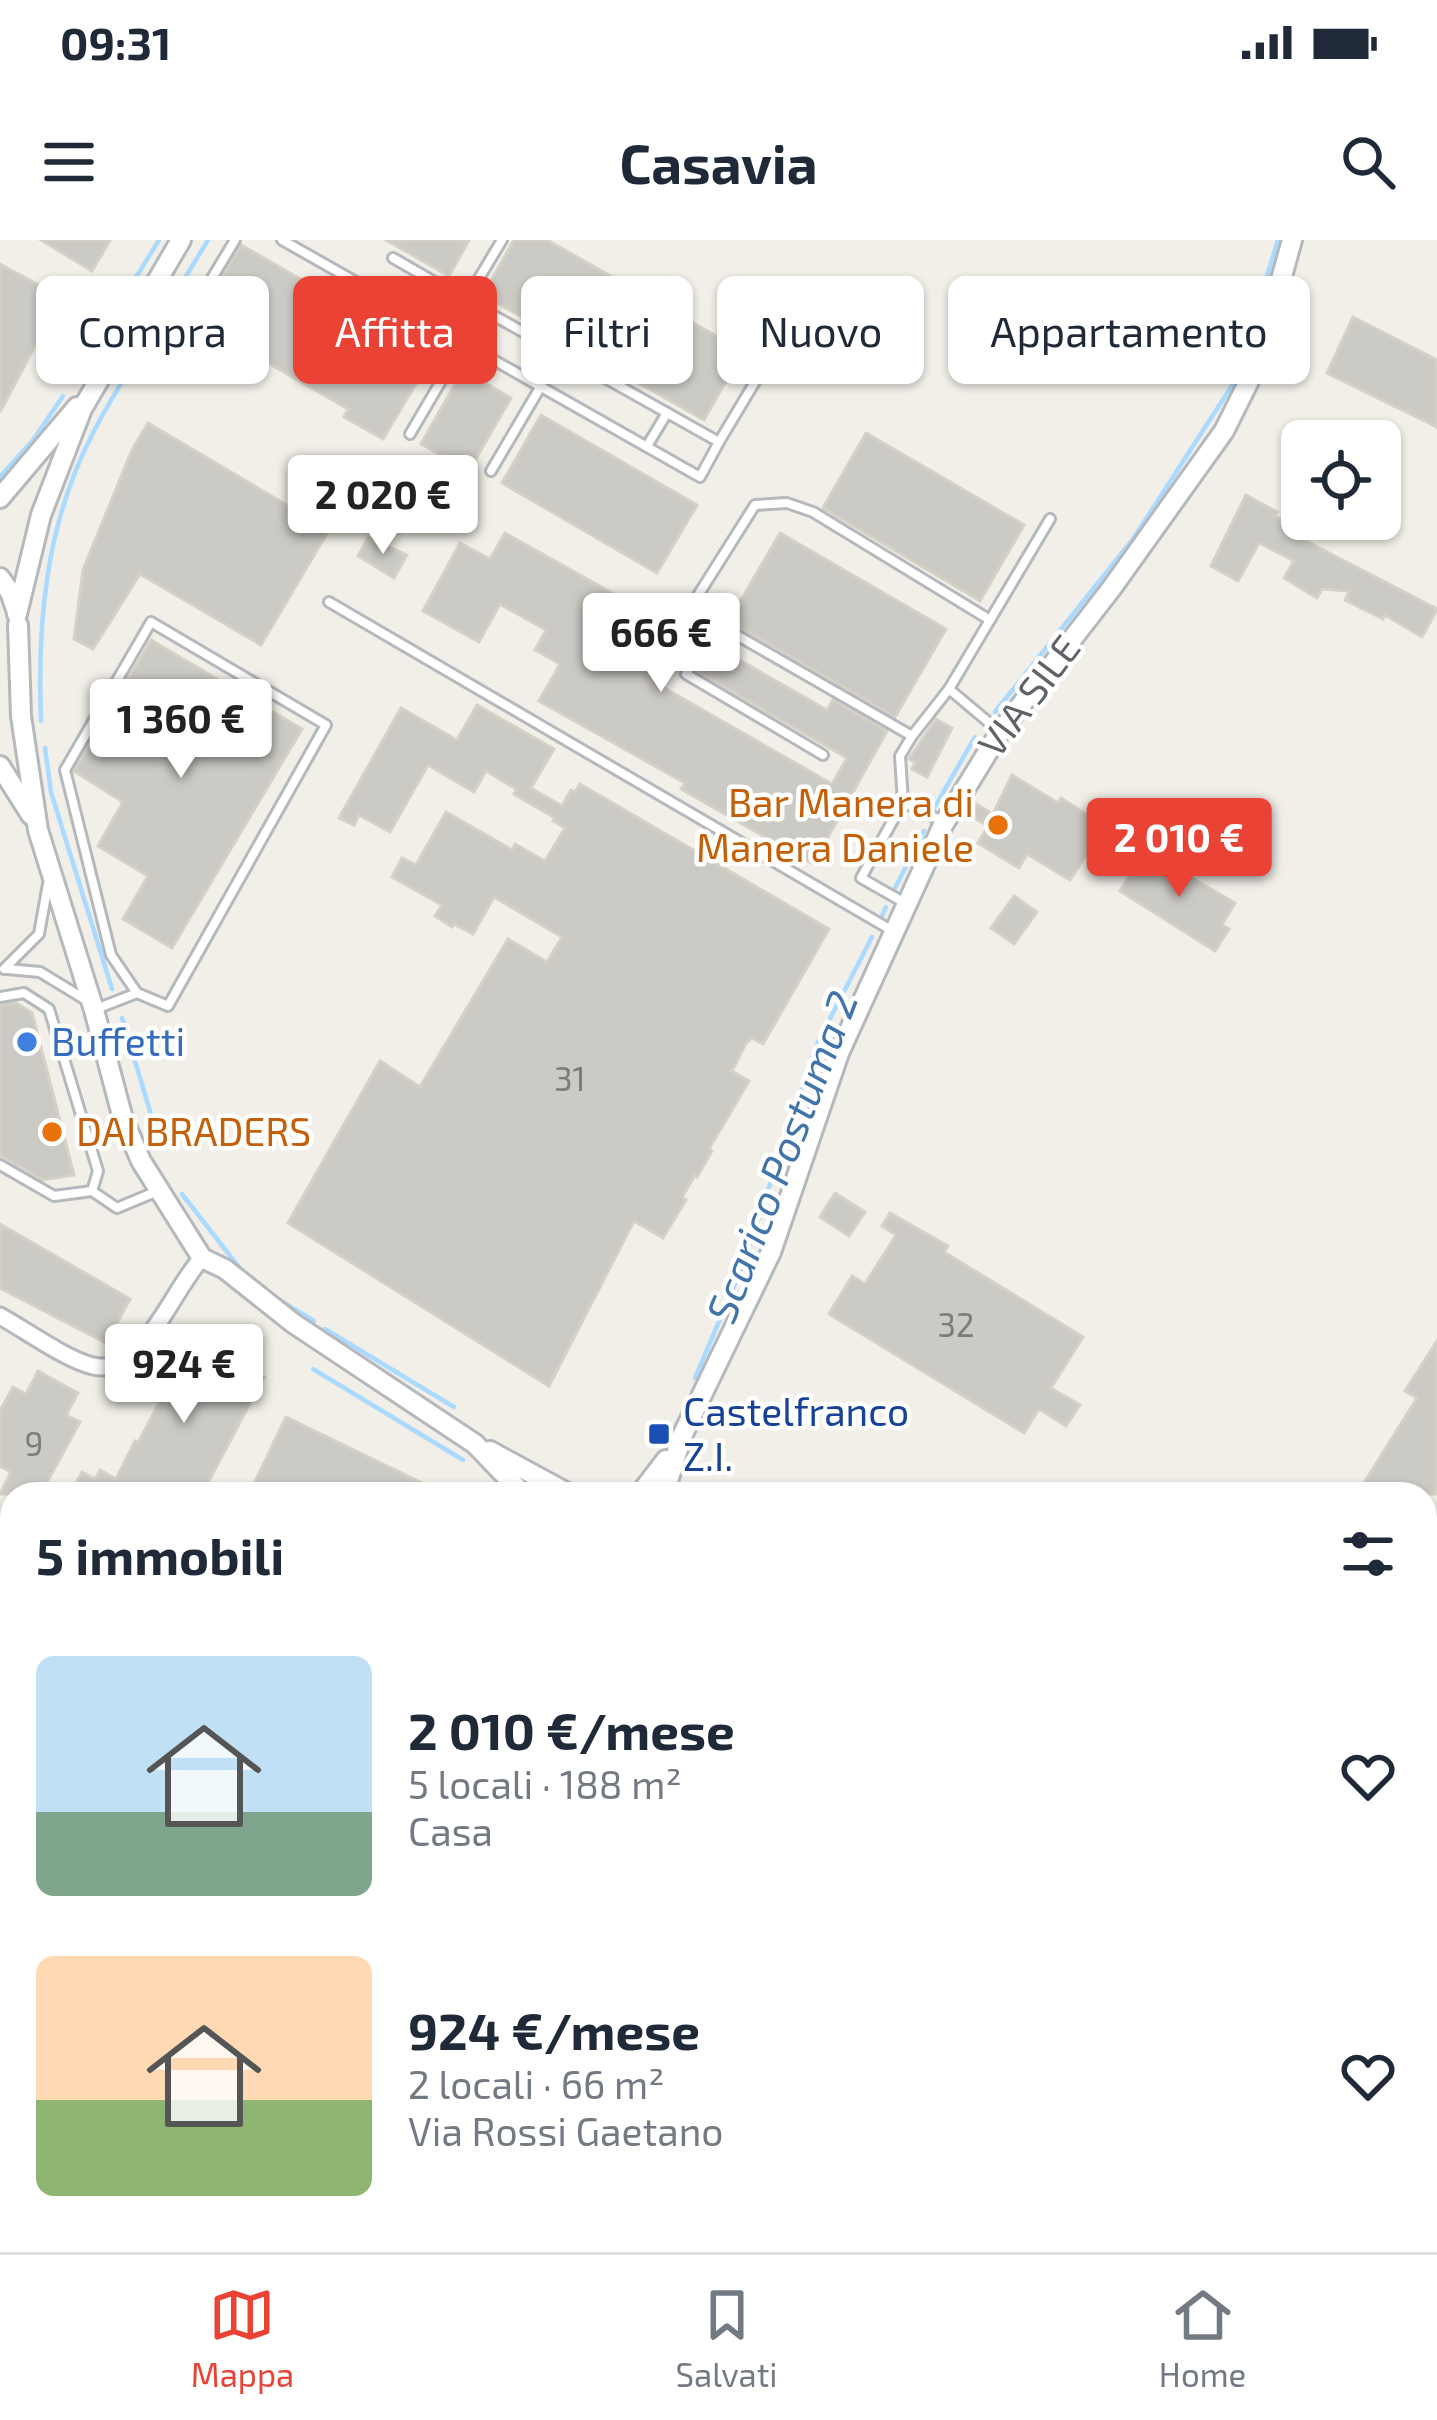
<!DOCTYPE html>
<html lang="it">
<head>
<meta charset="utf-8">
<style>
	:root { --surface:#fff; --page:#f6f6f7; --text:#1f2937; --muted:#747a83; --line:#e0e1e3; --accent:#ea4335 }
	body { margin:0; font-family:"Exo 2",sans-serif; background:var(--page); color:var(--text); height:100vh; display:flex; flex-direction:column; font-size:45px; white-space:nowrap }
	* { box-sizing:border-box; margin:0 }
	p { font-size:39px; color:var(--muted) }
	.icon { flex:none; width:66px; height:66px; fill:none; stroke:currentColor; stroke-width:2; stroke-linecap:round; stroke-linejoin:round }
	.map { position:relative; flex:1; overflow:hidden }
	.sheet { position:absolute; left:0px; top:1242px; width:1437px; height:771px; display:flex; flex-direction:column; background:var(--surface); border-radius:36px 36px 0 0; box-shadow:0 3px 9px #0004 }
	.sheet>* { flex:none }
	.hud { position:absolute; left:36px; top:36px; width:1365px; height:108px; display:flex; gap:24px }
	.buttons { position:absolute; left:1281px; top:180px; display:grid; gap:24px }
	.buttons a { display:grid; place-items:center; width:120px; height:120px; border-radius:18px; background:var(--surface); box-shadow:0 3px 9px #0004; font-size:60px }
	.price { position:absolute; translate:-50% -102px; padding:0 27px; border-radius:12px; background:#fff; color:#222; font-size:39px; line-height:78px; filter:drop-shadow(0 3px 6px #0008) }
	.price::after { content:''; position:absolute; left:50%; top:72px; width:36px; height:27px; margin-left:-18px; background:inherit; clip-path:polygon(0 0,100% 0,50% 100%) }
	.price.on { background:var(--accent); color:#fff }
	ul { padding:0; list-style:none }
	li { display:flex; align-items:center; gap:36px; height:300px; padding:0 36px }
	li span { display:grid; place-items:center; flex:none; width:336px; height:240px; border-radius:18px; color:#555 }
	li>.icon { margin-inline-start:auto }
	span .icon { width:144px; height:144px; fill:#fffc; stroke-width:1 }
	li b { font-size:51px }
	h2 { display:flex; justify-content:space-between; align-items:center; height:144px; padding:0 36px; font-size:51px }
	.chip { padding:0 42px; border-radius:18px; background:var(--surface); box-shadow:0 3px 9px #0004; font-size:42px; line-height:108px }
	.chip.on { background:var(--accent); color:#fff }
	.status { display:flex; justify-content:space-between; align-items:center; height:84px; padding:0 60px; background:var(--surface); direction:ltr }
	.status svg { height:33px; fill:currentColor }
	header { display:flex; justify-content:space-between; align-items:center; height:156px; padding:0 36px; background:var(--surface); font-size:54px; font-weight:700 }
	.tabs { display:flex; justify-content:space-around; align-items:center; height:168px; border-top:3px solid var(--line); background:var(--surface); font-size:33px; color:var(--muted) }
	.tabs a { display:grid; justify-items:center; gap:6px }
	.tabs .on { color:var(--accent) }
	.map>svg:first-child { display:block }
</style>
</head>
<body>
<div class="status"><b>09:31</b><svg viewBox="0 0 49 12"><path d="M0 12V9h3v3zM5 12V6h3v6zM10 12V3h3v9zM15 12V0h3v12zM26 1h20v11H26zM47 4h2v5h-2z"/></svg></div>
<header><svg class="icon" aria-label="menu" viewBox="0 0 24 24"><path d="M4 6h16M4 12h16M4 18h16"/></svg>Casavia<svg class="icon" aria-label="search" viewBox="0 0 24 24"><circle cx="10" cy="10" r="6"/><path d="M15 15l6 6"/></svg></header>
<div class="map">
<svg width="1437" height="2012" viewBox="0 0 1437 2012">
	<rect width="100%" height="100%" fill="#f1efe8"/>
	<g fill="none" stroke-linecap="round" stroke-linejoin="round">
		<g stroke="#aadaff" stroke-width="4.5">
			<polyline points="133,42 159,0"/>
			<polyline points="157,84 208,0"/>
			<polyline points="79,132 124,58"/>
			<polyline points="0,237 33,200 63,156"/>
			<polyline points="995,472 1133,299 1235,141 1278,0"/>
			<path d="M41 481C37 382 46 283 93 193 107 165 124 139 140 113"/>
			<polyline points="45,508 51,552 112,749"/>
			<polyline points="933,570 975,497"/>
			<polyline points="894,650 924,591"/>
			<polyline points="882,676 886,667"/>
			<polyline points="122,778 153,881"/>
			<polyline points="182,954 241,1030"/>
			<polyline points="268,1053 314,1081"/>
			<polyline points="325,1089 454,1167"/>
			<polyline points="313,1129 463,1220"/>
			<polyline points="695,1138 743,1025 817,804 872,697"/>
			<polyline points="331,2002 352,2012"/>
			<polyline points="240,2012 246,2001"/>
		</g>
	</g>
	<g fill="#cccac5" stroke="#d6d1c6" stroke-width="3">
		<polygon points="41,0 110,0 92,31"/>
		<polygon points="386,0 469,0 449,36"/>
		<polygon points="514,0 547,0 743,111 704,180 483,55"/>
		<polygon points="241,5 433,115 383,199 344,177 348,169 192,79 201,72"/>
		<polygon points="0,24 61,57 0,172"/>
		<polygon points="1353,77 1437,120 1437,187 1327,133"/>
		<polygon points="463,130 511,158 469,231 421,204"/>
		<polygon points="541,175 697,265 657,333 502,243"/>
		<polygon points="148,183 329,290 261,405 140,334 93,409 74,399 83,330 132,210"/>
		<polygon points="866,193 1024,285 980,361 823,268"/>
		<polygon points="1246,255 1277,272 1274,276 1310,294 1306,301 1437,369 1422,397 1385,375 1383,379 1345,360 1349,351 1322,349 1317,358 1284,338 1294,321 1259,303 1238,341 1211,326"/>
		<polygon points="505,293 680,391 652,441 832,544 847,518 698,432 713,405 827,470 833,460 887,491 813,624 681,549 685,543 539,461 560,424 535,410 546,390 500,364 479,402 423,371 460,303 490,319"/>
		<polygon points="780,293 946,389 895,477 729,381"/>
		<polygon points="368,298 407,315 394,338 358,316"/>
		<polygon points="151,400 302,489 172,708 123,679 148,636 98,606 123,562 74,531"/>
		<polygon points="477,465 554,509 531,548 562,566 571,550 575,552 580,544 829,689 763,804 752,798 746,803 732,831 749,841 709,909 712,911 697,937 695,935 682,957 686,960 663,998 634,981 549,1146 288,983 380,821 420,847 508,699 547,722 562,697 494,657 473,694 454,684 452,687 435,676 442,665 392,637 402,618 416,625 446,572 512,610 515,604 545,621 565,588 553,581 555,578 514,554 516,549 486,531 474,552 428,525 390,592 359,575 354,585 339,578 401,468 457,500"/>
		<polygon points="936,479 952,488 927,537 912,529 915,522 909,519"/>
		<polygon points="1012,535 1058,563 1061,558 1118,594 1108,608 1096,600 1070,640 1027,614 1019,628 978,603 988,586 966,573 973,562 993,574"/>
		<polygon points="1145,611 1235,663 1222,685 1229,689 1215,711 1120,651"/>
		<polygon points="1014,656 1037,672 1014,704 991,688"/>
		<polygon points="16,763 32,773 74,935 42,940 0,915 0,765"/>
		<polygon points="835,953 865,972 849,996 820,977"/>
		<polygon points="890,973 948,1006 944,1012 1083,1097 1051,1148 1080,1165 1066,1186 1039,1169 1024,1193 829,1074 852,1036 865,1044 896,995 882,986"/>
		<polygon points="0,984 130,1059 106,1103 0,1048"/>
		<polygon points="172,1093 264,1137 202,1254 70,1254 82,1232 95,1239 100,1230 116,1239 135,1201 138,1203 171,1140 166,1137 170,1128 157,1121"/>
		<polygon points="1437,1101 1437,1254 1357,1254 1417,1158 1405,1151"/>
		<polygon points="38,1131 78,1153 66,1175 80,1182 43,1250 35,1245 30,1254 0,1254 11,1232 0,1226 0,1171 13,1147 26,1154"/>
		<polygon points="286,1177 424,1244 419,1254 249,1254"/>
	</g>
	<g fill="none" stroke-linecap="round" stroke-linejoin="round">
		<g stroke="#b5b8bc" stroke-width="14">
			<g id="service">
				<polyline points="282,0 700,237 719,202 466,60 446,92"/>
				<polyline points="393,18 466,60 502,0"/>
				<polyline points="194,68 235,0"/>
				<polyline points="410,194 464,102"/>
				<polyline points="719,202 768,120"/>
				<polyline points="647,206 667,173"/>
				<polyline points="491,231 541,146"/>
				<polyline points="329,362 891,690"/>
				<polyline points="990,380 1050,279"/>
				<polyline points="714,382 690,368 755,265 787,263 813,272 990,380 949,449"/>
				<polyline points="823,515 686,434 714,382 912,496 949,449 999,491"/>
				<polyline points="903,562 944,582"/>
				<polyline points="905,663 861,638 903,562 900,516 912,496"/>
				<polyline points="4,729 39,694 48,644"/>
				<polyline points="7,729 40,732 86,760"/>
				<polyline points="0,757 24,753 49,769 98,931 92,951 54,956 0,925"/>
				<polyline points="96,769 137,753 111,715 65,530 151,382 326,485 168,766 137,753"/>
				<polyline points="92,951 117,968 160,950"/>
				<polyline points="0,1380 12,1355"/>
				<polyline points="0,1710 12,1691"/>
			</g>
		</g>
		<g stroke="#b5b8bc" stroke-width="21">
			<g id="minor">
				<path d="M0 1076C27 1091 65 1119 93 1126 142 1138 173 1048 202 1018"/>
				<polyline points="0,1481 12,1486"/>
			</g>
		</g>
		<g stroke="#b5b8bc" stroke-width="24">
			<g id="tertiary">
				<polyline points="0,258 77,167"/>
				<polyline points="0,338 10,352 17,372"/>
				<polyline points="17,374 41,275 82,169 181,0"/>
				<polyline points="18,385 21,476 38,590 94,770 123,879 141,921 202,1018 225,1029 293,1083 475,1204 523,1254"/>
				<polyline points="0,526 31,575"/>
				<polyline points="490,1211 569,1254"/>
				<polyline points="640,1254 666,1220"/>
				<polyline points="664,1254 682,1196 771,1012 839,813 943,585 1000,492 1111,349 1224,191 1258,123 1292,0"/>
				<polyline points="1425,1757 1437,1765"/>
				<polyline points="1425,1782 1437,1789"/>
				<polyline points="378,2001 399,2012"/>
				<polyline points="262,2012 269,2001"/>
				<polyline points="1419,2012 1437,1985"/>
			</g>
		</g>
		<use href="#service" stroke="#fff" stroke-width="8"/>
		<use href="#minor" stroke="#fff" stroke-width="15"/>
		<use href="#tertiary" stroke="#fff" stroke-width="18"/>
	</g>
	<g fill="#e8710a" stroke="#fff" stroke-width="4.5">
		<circle cx="998" cy="585" r="12"/>
		<circle cx="52" cy="892" r="12"/>
	</g>
	<circle fill="#3f7fe0" stroke="#fff" stroke-width="4.5" cx="27" cy="802" r="12"/>
	<rect fill="#1a4fb4" stroke="#fff" stroke-width="4.5" x="647" y="1182" width="24" height="24" rx="6"/>
	<g text-anchor="middle" stroke-width="9" stroke-linejoin="round" paint-order="stroke">
		<g font-size="33" fill="#7a7d7f">
			<text x="570" y="851">31</text>
			<text x="956" y="1097">32</text>
			<text x="34" y="1216">9</text>
		</g>
		<g font-size="39" fill="#5f6368" stroke="#fff">
			<text transform="translate(1029 456) rotate(-53)" y="14">VIA SILE</text>
		</g>
		<g font-size="39" fill="#c56008" stroke="#fff" text-anchor="end">
			<text x="974" y="577">Bar Manera di<tspan x="974" dy="45">Manera Daniele</tspan></text>
			<text x="76" y="906" text-anchor="start">DAI BRADERS</text>
		</g>
		<g font-size="39" fill="#366cbe" stroke="#fff" text-anchor="start">
			<text x="51" y="816">Buffetti</text>
		</g>
		<g font-size="39" fill="#164399" stroke="#fff" text-anchor="start">
			<text x="683" y="1186">Castelfranco<tspan x="683" dy="45">Z.I.</tspan></text>
		</g>
		<g font-size="42" font-style="italic" fill="#4174aa" stroke="#fff">
			<text transform="translate(782 917) rotate(-69)" y="15">Scarico Postuma 2</text>
		</g>
	</g>
</svg>
<div class="buttons">
<a><svg class="icon" aria-label="locate" viewBox="0 0 24 24"><circle cx="12" cy="12" r="6"/><path d="M12 2v4M12 18v4M2 12h4M18 12h4"/></svg></a>
</div>
<b class="price" style="left:383px;top:317px">2 020 €</b>
<b class="price" style="left:661px;top:455px">666 €</b>
<b class="price" style="left:181px;top:541px">1 360 €</b>
<b class="price on" style="left:1179px;top:660px">2 010 €</b>
<b class="price" style="left:184px;top:1186px">924 €</b>
<div class="hud">
<a class="chip">Compra</a>
<a class="chip on">Affitta</a>
<a class="chip">Filtri</a>
<a class="chip">Nuovo</a>
<a class="chip">Appartamento</a>
</div>
<section class="sheet">
<h2>5 immobili<svg class="icon" aria-label="filters" viewBox="0 0 24 24"><path d="M4 7h16M4 17h16"/><circle cx="9" cy="7" r="2"/><circle cx="15" cy="17" r="2"/></svg></h2>
<ul>
<li><span style="background:linear-gradient(#bfe0f5 65%,#7fa58c 0)"><svg class="icon" aria-label="home" viewBox="0 0 24 24"><path d="M3 11l9-7 9 7M6 9v11h12V9"/></svg></span><div><b>2 010 €/mese</b><p>5 locali · 188 m²</p><p>Casa</p></div><svg class="icon" aria-label="heart" viewBox="0 0 24 24"><path d="M12 20l-8-8c-3-5 5-10 8-4 3-6 11-1 8 4z"/></svg></li>
<li><span style="background:linear-gradient(#ffd9b3 60%,#8fb573 0)"><svg class="icon" aria-label="home" viewBox="0 0 24 24"><path d="M3 11l9-7 9 7M6 9v11h12V9"/></svg></span><div><b>924 €/mese</b><p>2 locali · 66 m²</p><p>Via Rossi Gaetano</p></div><svg class="icon" aria-label="heart" viewBox="0 0 24 24"><path d="M12 20l-8-8c-3-5 5-10 8-4 3-6 11-1 8 4z"/></svg></li>
</ul>
</section>
</div>
<nav class="tabs">
<a class="on"><svg class="icon" aria-label="map" viewBox="0 0 24 24"><path d="M3 6l6-2 6 2 6-2v14l-6 2-6-2-6 2zM9 4v14M15 6v14"/></svg>Mappa</a>
<a><svg class="icon" aria-label="saved" viewBox="0 0 24 24"><path d="M7 4h10v16l-5-4-5 4z"/></svg>Salvati</a>
<a><svg class="icon" aria-label="home" viewBox="0 0 24 24"><path d="M3 11l9-7 9 7M6 9v11h12V9"/></svg>Home</a>
</nav>
</body>
</html>
